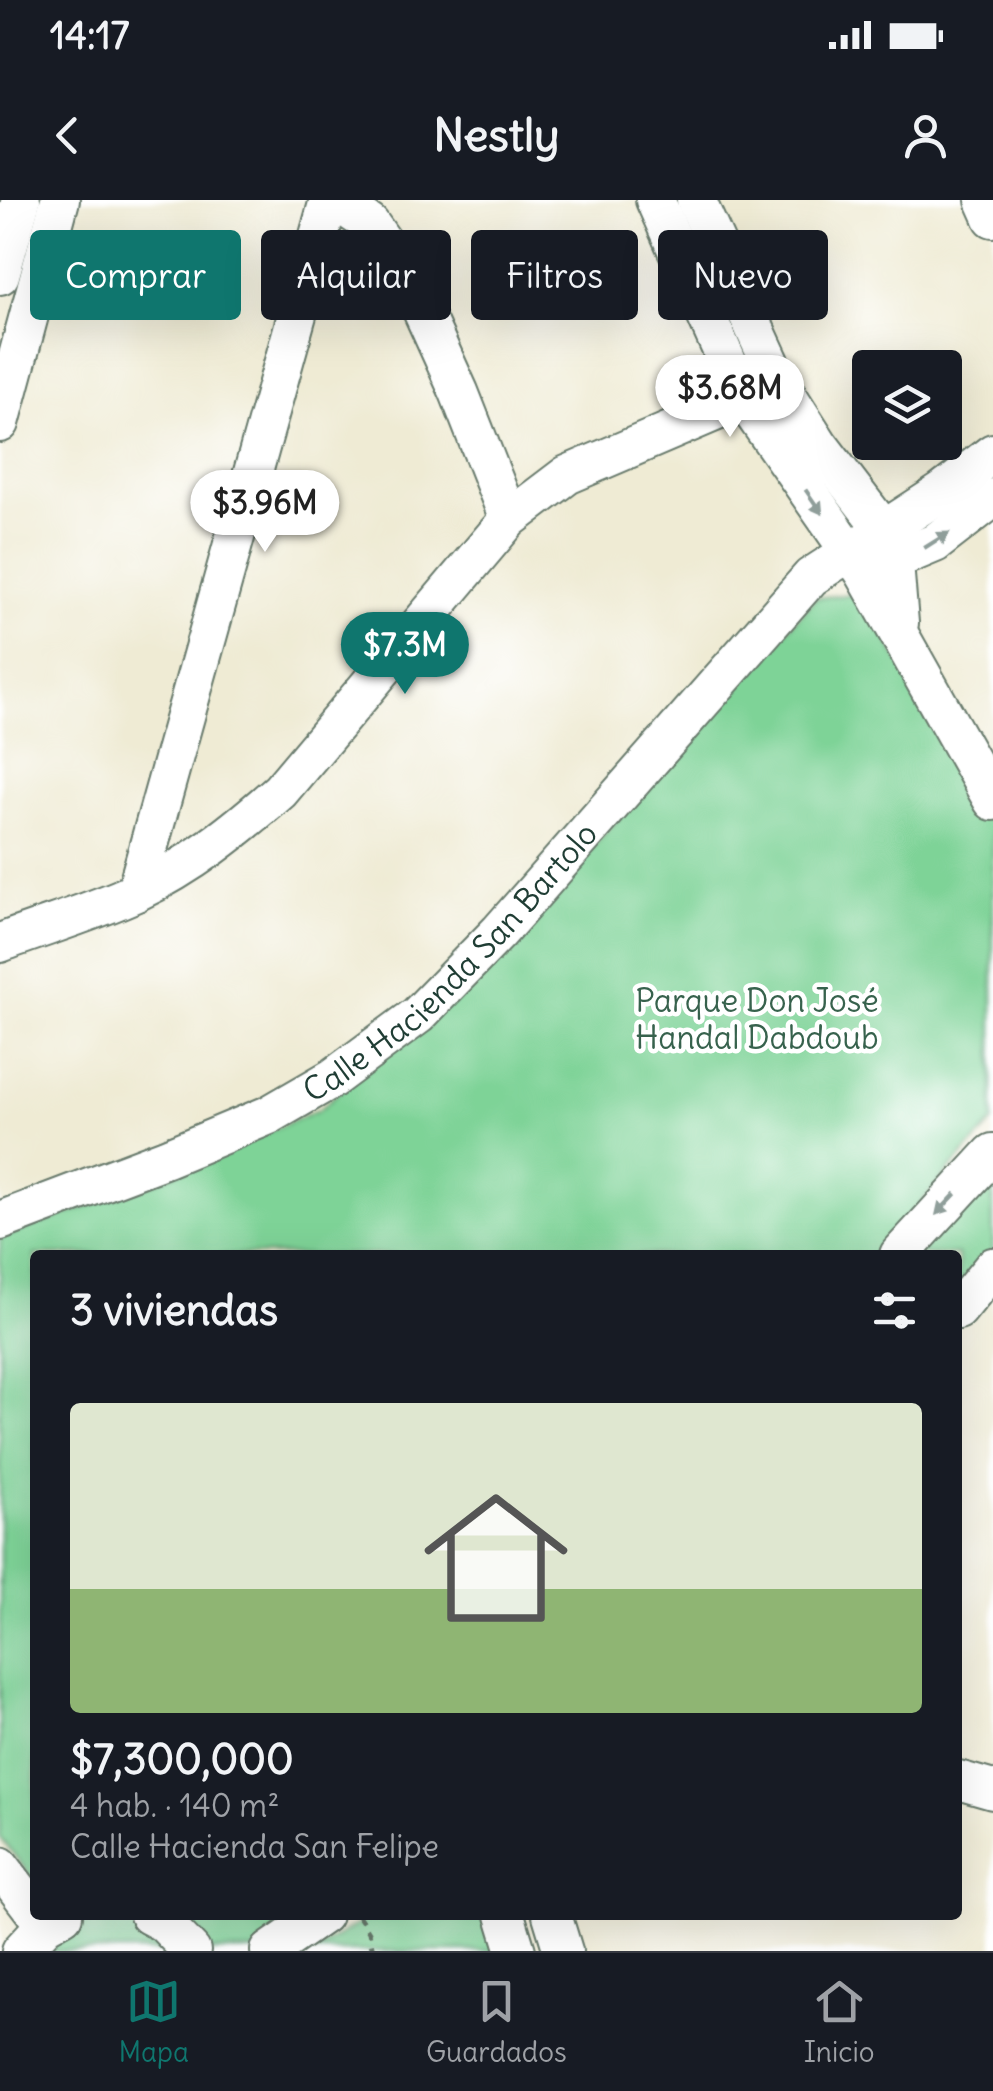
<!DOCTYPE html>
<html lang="es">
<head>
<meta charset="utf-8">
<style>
	:root { --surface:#171b24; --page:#20242c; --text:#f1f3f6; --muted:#9ea1a6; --line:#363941; --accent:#0f766e }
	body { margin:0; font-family:Delius,sans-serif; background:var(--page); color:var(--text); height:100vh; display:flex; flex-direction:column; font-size:38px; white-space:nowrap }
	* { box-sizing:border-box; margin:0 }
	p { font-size:32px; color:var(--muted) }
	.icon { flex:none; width:55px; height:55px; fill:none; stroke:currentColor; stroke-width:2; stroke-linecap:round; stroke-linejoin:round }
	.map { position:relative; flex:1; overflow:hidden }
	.side { position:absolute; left:30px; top:1050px; width:932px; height:670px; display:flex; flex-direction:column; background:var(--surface); border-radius:10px; box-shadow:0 10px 40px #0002 }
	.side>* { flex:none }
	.hud { position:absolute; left:30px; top:30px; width:935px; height:90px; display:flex; gap:20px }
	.fabs { position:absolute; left:852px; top:150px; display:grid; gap:20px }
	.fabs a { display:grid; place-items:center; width:110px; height:110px; border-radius:10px; background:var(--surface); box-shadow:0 10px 40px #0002; font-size:50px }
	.price { position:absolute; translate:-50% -85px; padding:0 22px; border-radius:35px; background:#fff; color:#222; font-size:32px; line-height:65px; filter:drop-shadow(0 2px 5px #0008) }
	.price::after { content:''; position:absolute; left:50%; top:60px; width:30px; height:22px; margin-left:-15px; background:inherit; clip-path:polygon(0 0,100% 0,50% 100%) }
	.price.selected { background:var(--accent); color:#fff }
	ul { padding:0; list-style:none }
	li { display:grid; align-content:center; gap:20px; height:530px; padding:0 40px }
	li span { display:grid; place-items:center; height:310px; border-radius:10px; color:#555 }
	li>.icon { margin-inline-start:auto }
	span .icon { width:180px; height:180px; fill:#fffc; stroke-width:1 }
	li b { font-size:42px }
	h2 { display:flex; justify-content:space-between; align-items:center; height:120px; padding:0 40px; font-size:42px }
	.pill { padding:0 35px; border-radius:10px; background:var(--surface); box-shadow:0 10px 40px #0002; font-size:35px; line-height:90px }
	.pill.selected { background:var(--accent); color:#fff }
	.status { display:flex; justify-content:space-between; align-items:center; height:70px; padding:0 50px; background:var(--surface); direction:ltr }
	.status svg { height:28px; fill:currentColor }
	header { display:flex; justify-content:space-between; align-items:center; height:130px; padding:0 40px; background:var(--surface); font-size:45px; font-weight:700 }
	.tabs { display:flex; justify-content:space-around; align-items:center; height:140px; border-top:2px solid var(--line); background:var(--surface); font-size:28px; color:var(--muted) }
	.tabs a { display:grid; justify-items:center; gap:5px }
	.tabs .selected { color:var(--accent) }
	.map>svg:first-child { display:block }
</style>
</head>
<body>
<div class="status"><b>14:17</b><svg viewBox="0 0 49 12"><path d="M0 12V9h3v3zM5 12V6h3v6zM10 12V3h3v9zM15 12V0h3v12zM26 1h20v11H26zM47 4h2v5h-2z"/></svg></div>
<header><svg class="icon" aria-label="back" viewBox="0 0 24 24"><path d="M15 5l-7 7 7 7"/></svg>Nestly<svg class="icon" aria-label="person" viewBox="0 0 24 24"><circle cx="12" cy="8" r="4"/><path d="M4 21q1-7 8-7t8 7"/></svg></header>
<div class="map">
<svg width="993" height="1751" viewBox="0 0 993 1751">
	<rect width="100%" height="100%" fill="#fff"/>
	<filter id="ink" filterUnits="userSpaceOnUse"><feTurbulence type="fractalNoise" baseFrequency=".01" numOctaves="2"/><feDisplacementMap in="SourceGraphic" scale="20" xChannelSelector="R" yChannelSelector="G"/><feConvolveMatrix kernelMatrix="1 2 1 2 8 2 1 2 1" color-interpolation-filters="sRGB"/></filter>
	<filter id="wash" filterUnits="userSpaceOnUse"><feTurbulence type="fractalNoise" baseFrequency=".0048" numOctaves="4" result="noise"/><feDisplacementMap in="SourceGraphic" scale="40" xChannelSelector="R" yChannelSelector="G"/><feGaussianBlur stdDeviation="2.25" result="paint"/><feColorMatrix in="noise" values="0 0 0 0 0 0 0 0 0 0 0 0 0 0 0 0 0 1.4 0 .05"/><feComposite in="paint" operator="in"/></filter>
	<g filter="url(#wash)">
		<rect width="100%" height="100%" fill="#efebd4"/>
		<g fill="#7ed397" stroke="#4e8866" stroke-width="2.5">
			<polygon points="860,393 993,621 993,922 874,1055 35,1055 35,1682 0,1637 0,1038 143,987 320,909 529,718 815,398"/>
			<polygon points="993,961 993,1050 958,1090 958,1055 908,1055"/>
			<polygon points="198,1715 310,1715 257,1751 199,1751 181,1726"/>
			<polygon points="372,1715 486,1715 498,1751 314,1751"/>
			<path d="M118 1719 147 1728 174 1751H36C65 1726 79 1720 118 1719Z"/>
		</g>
	</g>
	<g filter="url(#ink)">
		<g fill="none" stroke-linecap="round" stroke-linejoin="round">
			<g stroke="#687a6c" stroke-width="42">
				<g id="minor">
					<polyline points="334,0 370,24 406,75 459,192 509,319"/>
					<polyline points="655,0 744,200 864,372 993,601"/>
					<polyline points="696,0 780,184 819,245 884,330 894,363 899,423"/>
					<polyline points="985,0 993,18"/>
					<polyline points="0,75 21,0"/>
					<polyline points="0,223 60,0"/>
					<polyline points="873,369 935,343 993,298"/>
					<polyline points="136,692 329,0"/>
					<path d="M0 743C45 726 93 712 136 692 191 666 236 630 280 591L509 319 567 275 780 184"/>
					<path id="s1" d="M0 1021 166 958 269 915 333 878 418 815 499 732 811 377 942 292 993 253"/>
					<polyline points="899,1055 993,953"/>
					<polyline points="958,1110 993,1067"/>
					<polyline points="958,1580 993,1590"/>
					<polyline points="0,1666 35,1712"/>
					<polyline points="149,1715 164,1723 191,1751"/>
					<polyline points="505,1715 516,1751"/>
					<polyline points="552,1715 563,1751"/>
					<polyline points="21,1751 45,1725 63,1715"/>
					<polyline points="270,1751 322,1715"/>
				</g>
			</g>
			<polyline stroke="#687a6c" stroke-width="5" stroke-dasharray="8 8" stroke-linecap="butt" points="358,1715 369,1732 373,1751"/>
			<use href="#minor" stroke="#fff" stroke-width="38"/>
		</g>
		<defs><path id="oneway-solid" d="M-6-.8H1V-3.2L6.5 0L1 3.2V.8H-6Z" transform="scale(2.5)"/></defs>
		<g fill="#8f9e9a">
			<use href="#oneway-solid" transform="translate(814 302) rotate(55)"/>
			<use href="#oneway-solid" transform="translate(937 340) rotate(-32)"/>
			<use href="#oneway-solid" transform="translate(946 1004) rotate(133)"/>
		</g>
	</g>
	<g text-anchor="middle" stroke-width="9" stroke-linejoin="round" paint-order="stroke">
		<g font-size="32" fill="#1f3d34" stroke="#fff">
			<text dy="11" stroke="none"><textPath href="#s1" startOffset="528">Calle Hacienda San Bartolo</textPath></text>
		</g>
		<g font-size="32" fill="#37624d" stroke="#fff">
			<text x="757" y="812">Parque Don José<tspan x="757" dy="37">Handal Dabdoub</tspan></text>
		</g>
	</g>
</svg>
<div class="fabs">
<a><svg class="icon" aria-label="layers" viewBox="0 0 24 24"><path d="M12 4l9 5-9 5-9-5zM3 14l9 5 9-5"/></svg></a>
</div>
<b class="price" style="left:730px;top:240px">$3.68M</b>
<b class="price" style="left:265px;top:355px">$3.96M</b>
<b class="price selected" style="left:405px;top:497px">$7.3M</b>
<div class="hud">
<a class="pill selected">Comprar</a>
<a class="pill">Alquilar</a>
<a class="pill">Filtros</a>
<a class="pill">Nuevo</a>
</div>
<section class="side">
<h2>3 viviendas<svg class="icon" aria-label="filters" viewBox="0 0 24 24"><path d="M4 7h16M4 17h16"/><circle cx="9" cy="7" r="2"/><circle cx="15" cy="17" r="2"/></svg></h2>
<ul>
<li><span style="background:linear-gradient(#dfe7d0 60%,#8fb573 0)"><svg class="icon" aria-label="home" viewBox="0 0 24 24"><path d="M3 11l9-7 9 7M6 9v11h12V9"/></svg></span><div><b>$7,300,000</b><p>4 hab. · 140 m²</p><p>Calle Hacienda San Felipe</p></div></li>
</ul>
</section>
</div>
<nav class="tabs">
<a class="selected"><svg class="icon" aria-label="map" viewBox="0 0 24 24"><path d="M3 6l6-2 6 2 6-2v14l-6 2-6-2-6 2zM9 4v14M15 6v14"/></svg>Mapa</a>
<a><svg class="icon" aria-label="saved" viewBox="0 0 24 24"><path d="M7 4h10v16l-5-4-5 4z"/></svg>Guardados</a>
<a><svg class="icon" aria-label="home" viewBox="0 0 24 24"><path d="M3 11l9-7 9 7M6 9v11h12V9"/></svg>Inicio</a>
</nav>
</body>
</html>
